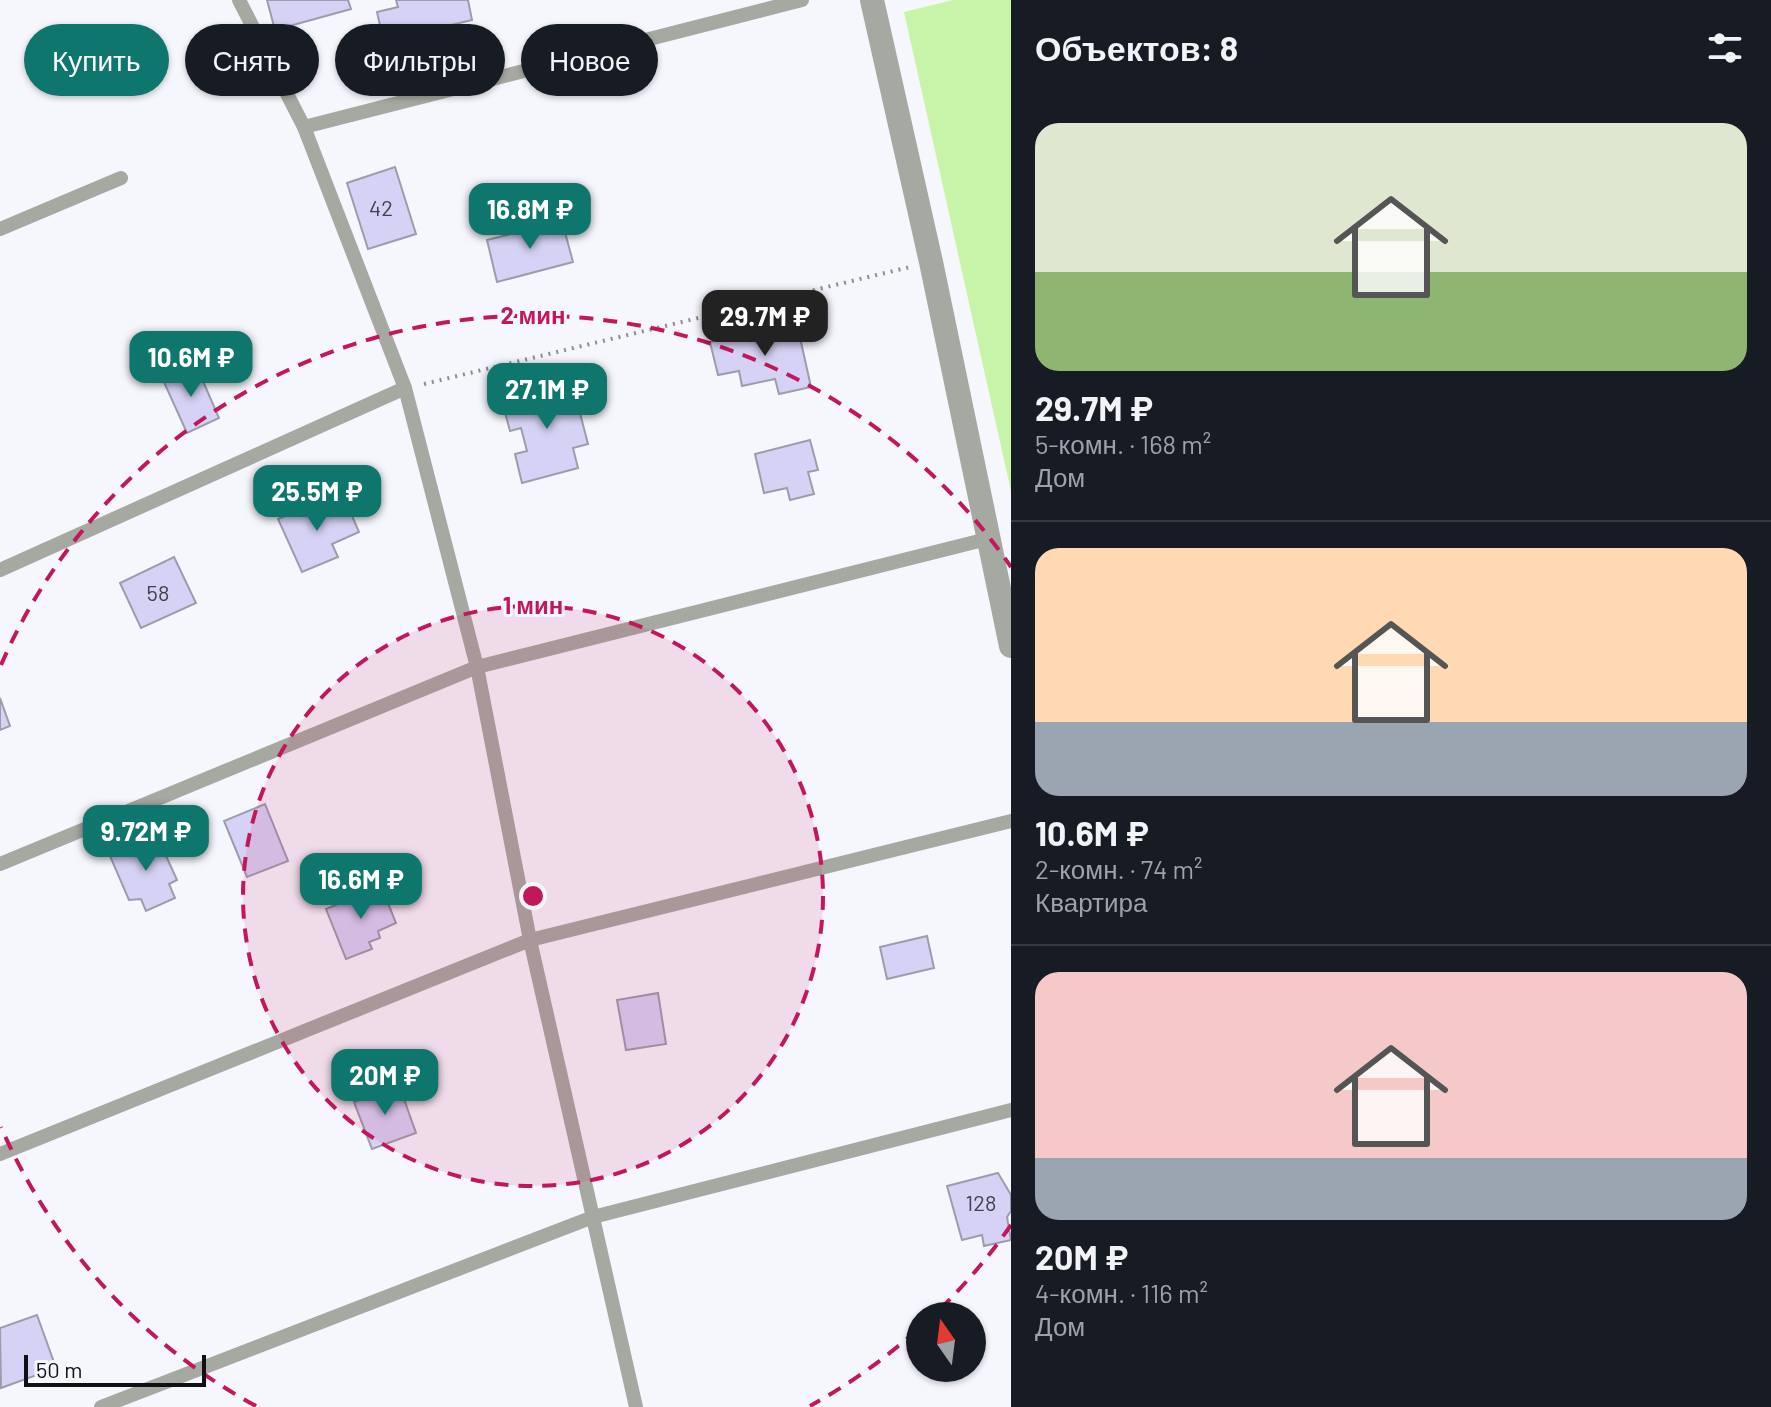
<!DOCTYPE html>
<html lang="ru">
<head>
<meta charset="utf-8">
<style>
	:root { --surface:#171b24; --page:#20242c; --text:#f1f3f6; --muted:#9ea1a6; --line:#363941; --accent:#0f766e }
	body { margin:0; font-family:Barlow,sans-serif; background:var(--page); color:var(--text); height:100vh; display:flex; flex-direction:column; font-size:30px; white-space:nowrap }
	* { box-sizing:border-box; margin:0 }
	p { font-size:26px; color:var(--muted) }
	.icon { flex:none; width:44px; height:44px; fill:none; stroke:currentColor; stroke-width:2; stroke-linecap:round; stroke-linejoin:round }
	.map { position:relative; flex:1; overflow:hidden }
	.side { display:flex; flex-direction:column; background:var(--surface); width:760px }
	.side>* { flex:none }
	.hud { position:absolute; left:24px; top:24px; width:760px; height:72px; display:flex; gap:16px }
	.needle { width:52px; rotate:346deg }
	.controls { position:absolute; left:906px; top:1302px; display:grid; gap:16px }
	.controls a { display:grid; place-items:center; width:80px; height:80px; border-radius:50%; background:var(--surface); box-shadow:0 2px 6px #0004; font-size:40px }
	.scale { position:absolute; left:24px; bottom:20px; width:182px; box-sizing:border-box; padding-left:8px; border:4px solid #101015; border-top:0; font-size:22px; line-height:28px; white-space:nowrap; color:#101015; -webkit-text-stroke:6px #f6f6fd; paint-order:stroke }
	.price { position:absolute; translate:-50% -68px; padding:0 18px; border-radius:16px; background:var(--accent); color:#fff; font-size:26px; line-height:52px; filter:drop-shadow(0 2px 4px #0008) }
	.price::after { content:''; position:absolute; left:50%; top:48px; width:24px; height:18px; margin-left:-12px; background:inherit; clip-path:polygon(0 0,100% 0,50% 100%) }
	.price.current { background:#222; color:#fff }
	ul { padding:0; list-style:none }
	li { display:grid; align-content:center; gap:16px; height:424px; padding:0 24px }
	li+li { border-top:2px solid var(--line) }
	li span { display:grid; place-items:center; height:248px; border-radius:24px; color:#555 }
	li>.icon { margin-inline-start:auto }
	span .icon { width:144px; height:144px; fill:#fffc; stroke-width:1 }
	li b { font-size:34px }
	h2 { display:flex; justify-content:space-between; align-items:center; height:96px; padding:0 24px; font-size:34px }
	.chip { padding:0 28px; border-radius:36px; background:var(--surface); box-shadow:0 2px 6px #0004; font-size:28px; line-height:72px }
	.chip.current { background:var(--accent); color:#fff }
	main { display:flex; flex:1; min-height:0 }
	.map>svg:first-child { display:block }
</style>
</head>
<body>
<main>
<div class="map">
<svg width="1011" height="1407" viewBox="0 0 1011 1407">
	<rect width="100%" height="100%" fill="#f6f6fd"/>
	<polygon fill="#c8f4a9" points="953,0 1011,0 1011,491 904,12"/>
	<g fill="#d6d2f5" stroke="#9d9cac" stroke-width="2">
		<polygon points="267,0 348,0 351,9 275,30"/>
		<polygon points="396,0 468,0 472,20 447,26 449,32 435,35 436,41 386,52 377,12 398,7"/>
		<polygon points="395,167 416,234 368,249 347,183"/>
		<polygon points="562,221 573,262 497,282 487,240"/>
		<polygon points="797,324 811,387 779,394 775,379 742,386 739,371 718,375 710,342"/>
		<polygon points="196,365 219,418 187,433 163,380"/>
		<polygon points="572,382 588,444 573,448 578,468 522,483 515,454 527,451 521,428 510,431 502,401"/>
		<polygon points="810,440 818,470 808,472 814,494 790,500 787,488 764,493 755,454"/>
		<polygon points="346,502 359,532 332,544 338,557 302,572 278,519 314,503 319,514"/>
		<polygon points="174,557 196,603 141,628 120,583"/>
		<polygon points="0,698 10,726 0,730"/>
		<polygon points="265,804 288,861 247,877 224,821"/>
		<polygon points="157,836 177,880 169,884 175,898 146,911 141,899 129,900 110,856"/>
		<polygon points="381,886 396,923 378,931 380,938 369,942 372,949 346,959 326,909"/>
		<polygon points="927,936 934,968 887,979 880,947"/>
		<polygon points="658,993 666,1044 626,1050 617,1000"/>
		<polygon points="399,1085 416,1133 372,1149 354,1102"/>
		<polygon points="998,1173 1011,1195 1011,1211 1007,1217 1011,1240 984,1246 982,1235 962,1240 947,1186"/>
		<polygon points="37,1315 56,1368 1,1388 0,1328"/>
	</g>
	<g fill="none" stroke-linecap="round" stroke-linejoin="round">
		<polyline stroke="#8c8c92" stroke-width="4" stroke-dasharray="2 6" stroke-linecap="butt" points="424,384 910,267"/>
		<g stroke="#a5a9a2" stroke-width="14">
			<polyline points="239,0 304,127 405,388 477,667 530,940 636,1407"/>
			<polyline points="304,127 802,0"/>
			<polyline points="0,229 121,178"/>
			<polyline points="0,570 405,388"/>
			<polyline points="0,864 477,667 987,539"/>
			<polyline points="0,1154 530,940 1011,821"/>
			<polyline points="101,1407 593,1217 1011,1110"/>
		</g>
		<polyline stroke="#a5a9a2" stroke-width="24" points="872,0 931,262 1011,646"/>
	</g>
	<circle cx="533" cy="896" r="290" fill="#c2185b" fill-opacity=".12"/>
	<g fill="none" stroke="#c2185b" stroke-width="4" stroke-dasharray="14 10">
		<circle cx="533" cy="896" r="290"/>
		<path d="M1011 1225A580 580 0 0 1 936 1313M917 1330A580 580 0 0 1 810 1406M256 1406A580 580 0 0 1 1 1127M1 665A580 580 0 0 1 1011 567"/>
	</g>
	<g text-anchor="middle" stroke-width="6" stroke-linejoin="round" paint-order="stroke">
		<g font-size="22" fill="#42404d">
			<text x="381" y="216">42</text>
			<text x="158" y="601">58</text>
			<text x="981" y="1211">128</text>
		</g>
	</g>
	<circle cx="533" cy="896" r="12" fill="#c2185b" stroke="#f6f6fd" stroke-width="4"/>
	<g font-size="24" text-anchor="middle" font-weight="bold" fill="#c2185b" stroke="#f6f6fd" stroke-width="6" stroke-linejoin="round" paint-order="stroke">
		<text x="533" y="324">2 мин</text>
		<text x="533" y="614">1 мин</text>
	</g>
</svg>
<div class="controls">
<a><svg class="needle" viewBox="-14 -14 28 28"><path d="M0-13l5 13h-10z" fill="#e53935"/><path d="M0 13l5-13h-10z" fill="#9ea1a6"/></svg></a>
</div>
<div class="scale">50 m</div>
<b class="price" style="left:530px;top:251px">16.8M ₽</b>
<b class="price current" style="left:765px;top:358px">29.7M ₽</b>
<b class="price" style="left:191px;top:399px">10.6M ₽</b>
<b class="price" style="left:547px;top:431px">27.1M ₽</b>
<b class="price" style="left:317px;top:533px">25.5M ₽</b>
<b class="price" style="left:146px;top:873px">9.72M ₽</b>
<b class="price" style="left:361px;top:921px">16.6M ₽</b>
<b class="price" style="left:385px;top:1117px">20M ₽</b>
<div class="hud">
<a class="chip current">Купить</a>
<a class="chip">Снять</a>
<a class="chip">Фильтры</a>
<a class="chip">Новое</a>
</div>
</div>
<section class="side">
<h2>Объектов: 8<svg class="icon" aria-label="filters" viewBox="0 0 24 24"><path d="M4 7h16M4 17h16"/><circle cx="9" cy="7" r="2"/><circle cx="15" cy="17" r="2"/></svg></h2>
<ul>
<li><span style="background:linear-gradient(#dfe7d0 60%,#8fb573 0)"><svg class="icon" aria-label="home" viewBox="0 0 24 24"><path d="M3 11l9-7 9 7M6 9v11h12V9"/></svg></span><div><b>29.7M ₽</b><p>5-комн. · 168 m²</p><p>Дом</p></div></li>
<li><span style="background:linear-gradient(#ffd9b3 70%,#9aa5b1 0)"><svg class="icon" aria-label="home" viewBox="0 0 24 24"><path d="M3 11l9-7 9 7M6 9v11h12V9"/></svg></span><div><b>10.6M ₽</b><p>2-комн. · 74 m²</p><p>Квартира</p></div></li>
<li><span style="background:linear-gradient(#f6c9c9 75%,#9aa5b1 0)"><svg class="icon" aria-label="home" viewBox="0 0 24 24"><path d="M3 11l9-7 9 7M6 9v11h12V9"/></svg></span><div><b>20M ₽</b><p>4-комн. · 116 m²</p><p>Дом</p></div></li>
</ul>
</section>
</main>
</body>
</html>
